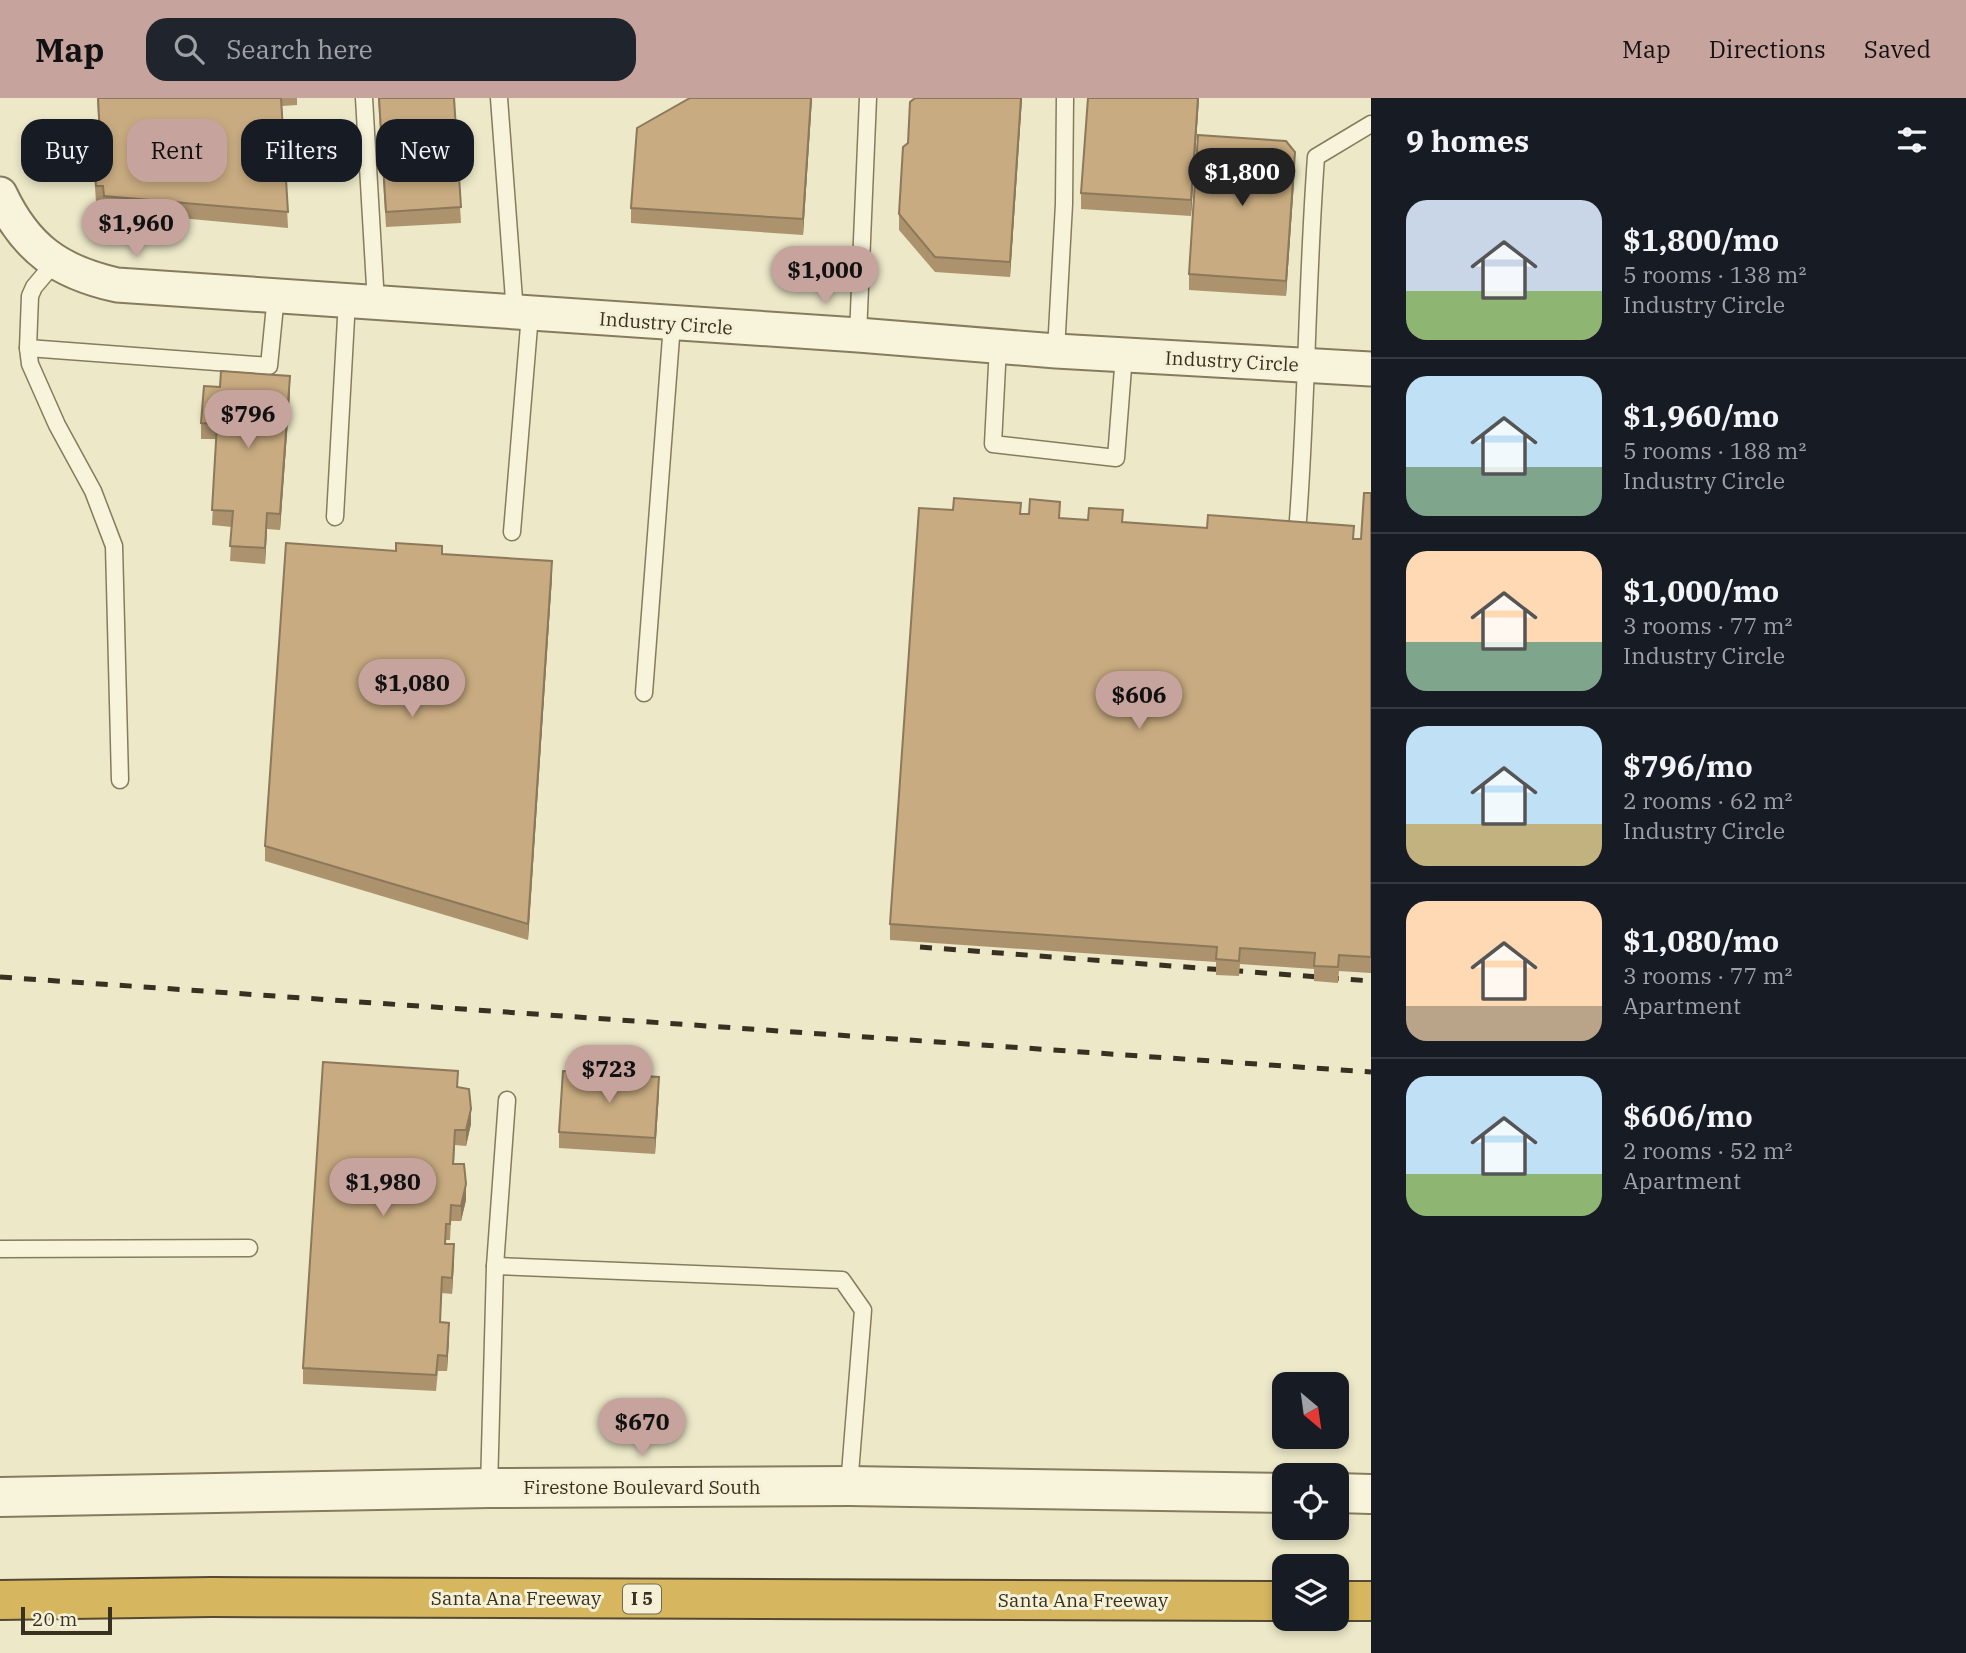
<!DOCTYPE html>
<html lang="en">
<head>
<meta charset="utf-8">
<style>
	:root { --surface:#171b24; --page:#20242c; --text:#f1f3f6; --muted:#9ea1a6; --line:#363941; --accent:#c7a39d }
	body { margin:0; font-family:"IBM Plex Serif",serif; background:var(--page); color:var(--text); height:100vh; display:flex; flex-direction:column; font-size:26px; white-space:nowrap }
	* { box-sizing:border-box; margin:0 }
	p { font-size:23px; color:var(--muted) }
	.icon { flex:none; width:38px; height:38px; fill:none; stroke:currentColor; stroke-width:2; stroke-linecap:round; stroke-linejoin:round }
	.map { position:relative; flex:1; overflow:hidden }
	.details { display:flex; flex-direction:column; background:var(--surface); width:595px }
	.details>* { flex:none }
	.top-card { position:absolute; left:21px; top:21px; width:665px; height:63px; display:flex; gap:14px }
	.needle { width:46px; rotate:151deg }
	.buttons { position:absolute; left:1272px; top:1274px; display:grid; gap:14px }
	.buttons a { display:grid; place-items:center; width:77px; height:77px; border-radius:14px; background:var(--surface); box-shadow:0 4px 10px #0003; font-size:35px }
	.scale { position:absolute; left:21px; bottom:18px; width:91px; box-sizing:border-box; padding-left:7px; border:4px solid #393021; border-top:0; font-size:19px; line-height:24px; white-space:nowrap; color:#393021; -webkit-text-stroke:5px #f4f1d7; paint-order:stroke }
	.price { position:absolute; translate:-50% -60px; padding:0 16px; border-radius:24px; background:var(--accent); color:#111; font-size:23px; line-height:46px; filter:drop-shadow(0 2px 4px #0008) }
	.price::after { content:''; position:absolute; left:50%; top:42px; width:21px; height:16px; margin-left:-10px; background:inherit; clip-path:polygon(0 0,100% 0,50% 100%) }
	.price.on { background:#222; color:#fff }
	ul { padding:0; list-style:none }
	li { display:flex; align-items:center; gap:21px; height:175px; padding:0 35px }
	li+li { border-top:2px solid var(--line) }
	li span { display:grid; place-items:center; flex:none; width:196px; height:140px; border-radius:21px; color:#555 }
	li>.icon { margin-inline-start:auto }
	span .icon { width:84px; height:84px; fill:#fffc; stroke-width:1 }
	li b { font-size:30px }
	h2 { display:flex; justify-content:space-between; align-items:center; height:84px; padding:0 35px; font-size:30px }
	.pill { padding:0 24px; border-radius:21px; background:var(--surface); box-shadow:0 4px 10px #0003; font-size:24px; line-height:63px }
	.pill.on { background:var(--accent); color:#111 }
	header { display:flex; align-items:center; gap:42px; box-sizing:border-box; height:98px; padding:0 35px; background:var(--accent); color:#111 }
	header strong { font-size:33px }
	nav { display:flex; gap:38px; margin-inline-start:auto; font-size:24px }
	.search { width:490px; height:63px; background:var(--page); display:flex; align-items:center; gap:18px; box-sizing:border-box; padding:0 24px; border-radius:21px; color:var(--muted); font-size:26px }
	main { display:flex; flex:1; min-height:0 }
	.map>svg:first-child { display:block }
</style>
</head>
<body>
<header>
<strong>Map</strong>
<div class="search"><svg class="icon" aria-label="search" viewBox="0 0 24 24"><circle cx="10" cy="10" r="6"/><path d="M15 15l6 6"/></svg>Search here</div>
<nav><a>Map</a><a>Directions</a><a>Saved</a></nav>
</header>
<main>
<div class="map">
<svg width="1371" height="1555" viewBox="0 0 1371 1555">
	<rect width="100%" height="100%" fill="#ece8c8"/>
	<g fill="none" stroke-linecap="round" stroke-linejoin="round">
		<g stroke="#877b5e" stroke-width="19">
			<g id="service">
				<polyline points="364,0 376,205"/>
				<polyline points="499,0 515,215"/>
				<polyline points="55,164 34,189 30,198 28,250 30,266 57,327 93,393 114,448 120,682"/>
				<polyline points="858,237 868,0"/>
				<polyline points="998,248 993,346 1116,360 1124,257"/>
				<polyline points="28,250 269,268 276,197"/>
				<polyline points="1056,253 1064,106 1065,0"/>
				<polyline points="335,419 347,202"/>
				<path d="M1298 422C1307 301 1307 180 1316 59L1371 26"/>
				<polyline points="512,434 530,216"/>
				<polyline points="644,595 672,226"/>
				<polyline points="0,1151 249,1150"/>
				<polyline points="495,1168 842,1182 863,1212 849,1388"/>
				<polyline points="489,1390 495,1168 507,1002"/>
			</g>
		</g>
		<g stroke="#877b5e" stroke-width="37">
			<path id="minor" d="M0 96C26 151 59 174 117 187L858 237 1056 253 1371 271"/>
		</g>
		<g stroke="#877b5e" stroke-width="42">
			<g id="tertiary">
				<polyline points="1337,1395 1371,1396"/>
				<polyline points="0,1399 489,1390 849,1388 1284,1395"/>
			</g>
		</g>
		<g stroke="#564932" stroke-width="42">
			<g id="motorway">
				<polyline points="0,1502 212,1499 1284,1503"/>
				<polyline points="1337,1503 1371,1503"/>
			</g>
		</g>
		<use href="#service" stroke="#f7f4db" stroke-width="16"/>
		<use href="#minor" stroke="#f7f4db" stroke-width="33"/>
		<use href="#tertiary" stroke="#f7f4db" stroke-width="38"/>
		<use href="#motorway" stroke="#d6b65f" stroke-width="38"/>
		<g stroke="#393021" stroke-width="5" stroke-dasharray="12 12" stroke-linecap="butt">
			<polyline points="920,849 1371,883"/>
			<polyline points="0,879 1371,974"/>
		</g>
	</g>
	<g fill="#ac936e">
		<polygon points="97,0 297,0 297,7 282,8 288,130 104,113 103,104 96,104 94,74 94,58 100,58"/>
		<polygon points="378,0 454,0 461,125 386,129"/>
		<polygon points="690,0 812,0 803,137 631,125 631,110"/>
		<polygon points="915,0 1022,0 1010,179 935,174 899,132 899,116"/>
		<polygon points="1199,0 1191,118 1081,111 1081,95"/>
		<polygon points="1295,69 1286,198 1189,192 1189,176"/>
		<polygon points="290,294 280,432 267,431 265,466 230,463 232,429 212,427 216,341 201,341 201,325"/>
		<polygon points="1371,395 1371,875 1339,873 1338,885 1314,883 1314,871 1240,866 1239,878 1216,877 1216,864 890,842 890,826 953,412 1361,441"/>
		<polygon points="442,456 552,479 528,842 265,763 265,748"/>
		<polygon points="458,989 471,1026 466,1048 455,1047 454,1066 466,1102 461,1123 451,1123 450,1142 446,1142 445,1146 454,1162 452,1196 442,1195 440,1224 449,1240 447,1273 438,1273 436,1293 303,1286 303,1270"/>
		<polygon points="659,994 655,1056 559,1050 559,1034"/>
	</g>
	<g fill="#8c785a">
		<polygon points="811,0 812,0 803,137 803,121"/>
		<polygon points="1021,0 1022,0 1010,179 1010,164"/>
		<polygon points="1198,0 1199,0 1191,118 1191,102"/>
		<polygon points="1295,54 1295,69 1286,198 1286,183"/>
		<polygon points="290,278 290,294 280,432 280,416"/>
		<polygon points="267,415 267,431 265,466 265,450"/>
		<polygon points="552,463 552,479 528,842 528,826"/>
		<polygon points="659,979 659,994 655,1056 655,1040"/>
		<polygon points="471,1011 471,1026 466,1048 466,1032"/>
		<polygon points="466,1086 466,1102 461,1123 461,1108"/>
		<polygon points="454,1146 454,1162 452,1196 452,1180"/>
		<polygon points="449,1225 449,1240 447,1273 447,1258"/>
	</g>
	<g fill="#c8ab80" stroke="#8c785a" stroke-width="2">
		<polygon points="98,0 281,0 288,114 104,98 103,88 96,88 94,58 101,57"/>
		<polygon points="379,0 454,0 461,109 386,114"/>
		<polygon points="690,0 811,0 803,121 631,110 637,30"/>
		<polygon points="915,0 1021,0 1010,164 935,159 899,116 903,49 908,45 910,4"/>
		<polygon points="1088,0 1198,0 1191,102 1081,95"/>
		<polygon points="1198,37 1286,43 1295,54 1286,183 1189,176"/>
		<polygon points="221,273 290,278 280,416 267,415 265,450 230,448 233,413 212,412 217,326 201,325 204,288 220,289"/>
		<polygon points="1364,395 1371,395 1371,859 1339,857 1338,869 1314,868 1315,855 1240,850 1239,863 1216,861 1217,849 890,826 919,410 953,412 954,400 1021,405 1020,416 1029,416 1030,401 1060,404 1059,420 1088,422 1089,410 1123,412 1122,424 1207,430 1208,417 1354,428 1353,441 1361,441"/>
		<polygon points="286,445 396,453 396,445 442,448 442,456 552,463 528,826 265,748"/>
		<polygon points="323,964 458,973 457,989 469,991 471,1011 466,1032 455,1032 453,1066 464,1066 466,1086 461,1108 451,1107 450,1126 446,1126 445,1146 454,1146 452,1180 442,1179 440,1224 449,1225 447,1258 438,1257 436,1277 303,1270"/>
		<polygon points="563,973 659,979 655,1040 559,1034"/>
	</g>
	<g text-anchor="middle" stroke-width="6" stroke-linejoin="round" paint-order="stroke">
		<rect fill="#f4f1d7" stroke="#716a58" stroke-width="2" x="623" y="1486.5" width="38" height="29" rx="5"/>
		<g font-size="18" font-weight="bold" fill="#393021">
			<text x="642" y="1507">I 5</text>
		</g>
		<g font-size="19" fill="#393021" stroke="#f4f1d7">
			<text transform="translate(666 225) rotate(4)" y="7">Industry Circle</text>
			<text transform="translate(1232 263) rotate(3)" y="7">Industry Circle</text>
			<text x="642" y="1396">Firestone Boulevard South</text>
			<text x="516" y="1507">Santa Ana Freeway</text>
			<text x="1083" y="1509">Santa Ana Freeway</text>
		</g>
	</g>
</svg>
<div class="buttons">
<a><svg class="needle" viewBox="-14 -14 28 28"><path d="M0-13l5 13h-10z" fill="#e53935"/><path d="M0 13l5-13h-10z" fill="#9ea1a6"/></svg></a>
<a><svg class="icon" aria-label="locate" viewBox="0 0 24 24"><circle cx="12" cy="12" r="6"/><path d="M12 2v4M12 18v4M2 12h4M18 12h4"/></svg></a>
<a><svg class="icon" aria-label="layers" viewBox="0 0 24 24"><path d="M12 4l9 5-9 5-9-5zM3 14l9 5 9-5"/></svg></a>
</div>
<div class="scale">20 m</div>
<b class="price on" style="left:1242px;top:110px">$1,800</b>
<b class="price" style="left:136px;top:161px">$1,960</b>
<b class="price" style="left:825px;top:208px">$1,000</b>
<b class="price" style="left:248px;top:352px">$796</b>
<b class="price" style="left:412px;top:621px">$1,080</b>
<b class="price" style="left:1139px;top:633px">$606</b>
<b class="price" style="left:609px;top:1007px">$723</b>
<b class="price" style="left:383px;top:1120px">$1,980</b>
<b class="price" style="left:642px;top:1360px">$670</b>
<div class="top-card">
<a class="pill">Buy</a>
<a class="pill on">Rent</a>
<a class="pill">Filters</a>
<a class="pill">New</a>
</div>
</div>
<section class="details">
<h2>9 homes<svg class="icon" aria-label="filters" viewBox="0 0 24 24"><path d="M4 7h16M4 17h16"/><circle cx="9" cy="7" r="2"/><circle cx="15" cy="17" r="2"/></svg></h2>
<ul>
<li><span style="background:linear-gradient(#c9d6e8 65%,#8fb573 0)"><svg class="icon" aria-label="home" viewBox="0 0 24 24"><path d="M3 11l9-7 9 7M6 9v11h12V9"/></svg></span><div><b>$1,800/mo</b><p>5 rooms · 138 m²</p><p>Industry Circle</p></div></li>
<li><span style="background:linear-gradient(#bfe0f5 65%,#7fa58c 0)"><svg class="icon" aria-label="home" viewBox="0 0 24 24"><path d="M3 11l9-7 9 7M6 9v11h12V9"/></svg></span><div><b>$1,960/mo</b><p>5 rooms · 188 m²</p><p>Industry Circle</p></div></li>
<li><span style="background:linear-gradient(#ffd9b3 65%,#7fa58c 0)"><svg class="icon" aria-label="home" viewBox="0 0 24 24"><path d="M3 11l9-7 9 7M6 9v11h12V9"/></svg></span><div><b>$1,000/mo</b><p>3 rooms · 77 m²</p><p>Industry Circle</p></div></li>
<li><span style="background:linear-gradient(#bfe0f5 70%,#c2b280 0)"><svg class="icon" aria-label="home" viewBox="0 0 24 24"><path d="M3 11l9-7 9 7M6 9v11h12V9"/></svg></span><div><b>$796/mo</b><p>2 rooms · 62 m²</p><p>Industry Circle</p></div></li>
<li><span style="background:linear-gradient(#ffd9b3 75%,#b9a48a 0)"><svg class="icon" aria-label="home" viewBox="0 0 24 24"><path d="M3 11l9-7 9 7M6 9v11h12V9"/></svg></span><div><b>$1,080/mo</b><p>3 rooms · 77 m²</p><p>Apartment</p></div></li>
<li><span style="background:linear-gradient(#bfe0f5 70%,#8fb573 0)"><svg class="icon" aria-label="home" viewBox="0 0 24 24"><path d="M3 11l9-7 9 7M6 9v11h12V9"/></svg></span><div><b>$606/mo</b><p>2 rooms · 52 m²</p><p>Apartment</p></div></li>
</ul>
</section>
</main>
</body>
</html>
